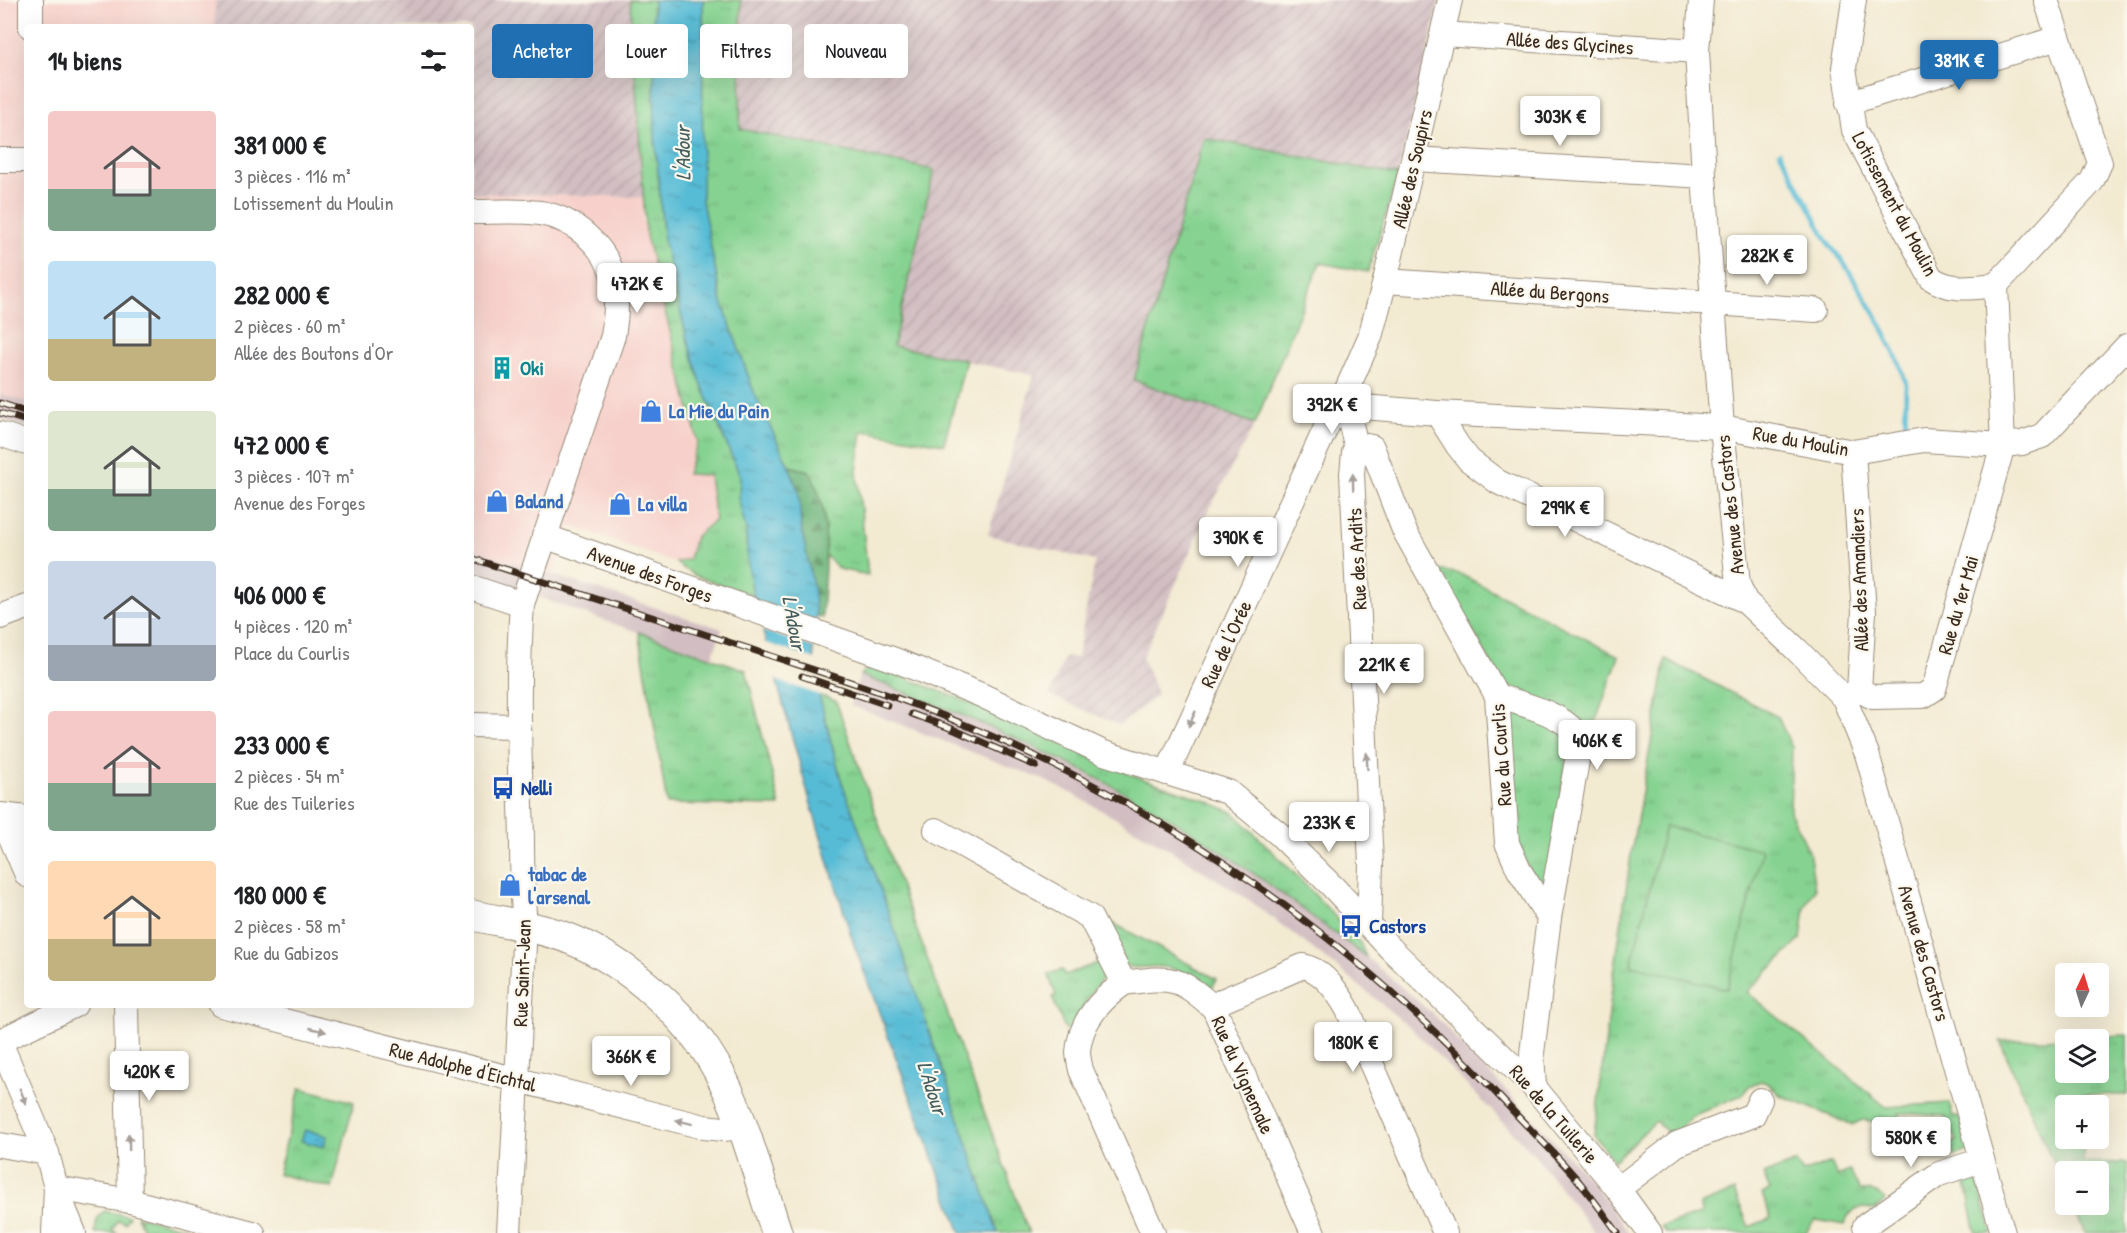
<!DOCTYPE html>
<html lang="fr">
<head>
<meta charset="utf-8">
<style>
	:root { --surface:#fff; --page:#f6f6f6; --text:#202124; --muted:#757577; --accent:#1f6fb2 }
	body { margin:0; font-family:"Patrick Hand",sans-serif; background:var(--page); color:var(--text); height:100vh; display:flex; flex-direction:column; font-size:22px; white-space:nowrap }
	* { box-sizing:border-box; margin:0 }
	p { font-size:20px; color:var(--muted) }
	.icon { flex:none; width:33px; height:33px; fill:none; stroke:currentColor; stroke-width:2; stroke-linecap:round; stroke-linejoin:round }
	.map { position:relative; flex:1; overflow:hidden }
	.sheet { position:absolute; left:24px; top:24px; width:450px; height:984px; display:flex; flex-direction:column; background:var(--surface); border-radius:6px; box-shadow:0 6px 24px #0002 }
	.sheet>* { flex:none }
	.hud { position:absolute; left:492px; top:24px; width:570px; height:54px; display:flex; gap:12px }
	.needle { width:39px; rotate:4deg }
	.tools { position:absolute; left:2055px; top:963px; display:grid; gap:12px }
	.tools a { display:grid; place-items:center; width:54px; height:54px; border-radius:6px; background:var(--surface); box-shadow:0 6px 24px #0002; font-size:30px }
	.price { position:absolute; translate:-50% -51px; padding:0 14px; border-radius:6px; background:#fff; color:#222; font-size:20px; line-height:39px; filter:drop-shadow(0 2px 3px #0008) }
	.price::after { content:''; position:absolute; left:50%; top:36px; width:18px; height:14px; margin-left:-9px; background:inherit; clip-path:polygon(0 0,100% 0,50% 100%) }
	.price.active { background:var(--accent); color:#fff }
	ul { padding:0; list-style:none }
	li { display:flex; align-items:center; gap:18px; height:150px; padding:0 24px }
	li span { display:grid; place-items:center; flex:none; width:168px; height:120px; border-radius:6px; color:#555 }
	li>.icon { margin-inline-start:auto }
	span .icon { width:72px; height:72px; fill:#fffc; stroke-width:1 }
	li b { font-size:26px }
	h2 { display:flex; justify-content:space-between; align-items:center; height:72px; padding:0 24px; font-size:26px }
	.chip { padding:0 21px; border-radius:6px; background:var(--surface); box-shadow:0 6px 24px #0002; font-size:21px; line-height:54px }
	.chip.active { background:var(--accent); color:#fff }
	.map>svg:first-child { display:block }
</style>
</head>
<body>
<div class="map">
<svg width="2127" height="1233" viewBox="0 0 2127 1233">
	<defs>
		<pattern id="industrial-furrows" width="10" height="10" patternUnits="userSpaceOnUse" patternTransform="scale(1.5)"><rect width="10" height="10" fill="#d2bec2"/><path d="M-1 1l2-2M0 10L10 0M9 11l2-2" fill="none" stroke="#b5a3a6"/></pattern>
		<pattern id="grass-tufts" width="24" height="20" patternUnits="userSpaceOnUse" patternTransform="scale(1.5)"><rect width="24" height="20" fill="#86d391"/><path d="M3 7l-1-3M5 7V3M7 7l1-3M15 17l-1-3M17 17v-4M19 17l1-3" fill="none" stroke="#75b57d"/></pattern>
		<pattern id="forest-firs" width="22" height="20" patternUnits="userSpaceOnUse" patternTransform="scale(1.5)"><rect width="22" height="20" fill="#6cb57b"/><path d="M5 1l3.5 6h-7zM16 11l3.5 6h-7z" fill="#5a9364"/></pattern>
		<pattern id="cemetery-stones" width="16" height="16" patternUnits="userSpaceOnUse" patternTransform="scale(1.5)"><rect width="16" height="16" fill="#86d391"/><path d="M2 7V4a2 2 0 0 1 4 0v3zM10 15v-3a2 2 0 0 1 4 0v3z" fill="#75b57d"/></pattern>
		<pattern id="water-ripples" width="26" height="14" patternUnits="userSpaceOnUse" patternTransform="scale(1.5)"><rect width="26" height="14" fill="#57bcd6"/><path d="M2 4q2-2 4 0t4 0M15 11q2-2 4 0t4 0" fill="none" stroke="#4999ad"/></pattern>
	</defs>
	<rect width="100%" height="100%" fill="#fbf7ec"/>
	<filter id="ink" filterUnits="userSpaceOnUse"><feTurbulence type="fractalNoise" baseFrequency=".0167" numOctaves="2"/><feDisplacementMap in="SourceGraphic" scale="12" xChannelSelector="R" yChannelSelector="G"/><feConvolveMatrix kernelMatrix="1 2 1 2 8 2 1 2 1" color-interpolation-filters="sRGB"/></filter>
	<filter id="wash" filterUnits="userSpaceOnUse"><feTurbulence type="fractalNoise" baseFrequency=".008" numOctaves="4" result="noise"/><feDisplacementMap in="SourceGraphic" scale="24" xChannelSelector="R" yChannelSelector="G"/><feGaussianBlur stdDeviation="1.35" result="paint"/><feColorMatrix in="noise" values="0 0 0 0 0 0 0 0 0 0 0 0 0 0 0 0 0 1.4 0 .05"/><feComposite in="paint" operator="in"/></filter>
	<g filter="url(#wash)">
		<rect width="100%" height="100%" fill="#f3ead2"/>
		<g fill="#f7d0cb">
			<polygon points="0,0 217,0 217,27 27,27 27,402 0,394"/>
			<polygon points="471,193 643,197 643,218 646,236 698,442 687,474 709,475 715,520 695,537 689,559 676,563 571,526 553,576 471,549"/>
		</g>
		<g fill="url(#industrial-furrows)">
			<polygon points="215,0 630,0 643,197 471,193 471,27 215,27"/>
			<polygon points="741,0 1440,0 1398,175 1204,138 1134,379 1255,424 1212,504 1142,658 1158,695 1119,725 1049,695 1065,657 1077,658 1095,561 988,535 1034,375 893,346 934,170 740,129"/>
		</g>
		<g fill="#d2bec2">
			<polygon points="0,394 27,402 27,428 0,419"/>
			<polygon points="471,549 722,629 712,658 471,574"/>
			<polygon points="860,675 946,707 1047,753 1135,799 1234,859 1366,957 1435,1016 1590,1179 1629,1233 1595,1233 1533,1153 1411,1028 1335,966 1249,900 1166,847 1071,793 1044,780 850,705"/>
		</g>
		<g fill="url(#grass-tufts)" stroke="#607e58" stroke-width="1.5" fill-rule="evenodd">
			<polygon points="630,0 653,0 655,139 664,242 687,339 701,383 740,476 739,501 746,529 747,555 753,596 694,575 676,563 689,559 695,537 715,520 709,475 687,474 698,442 646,236"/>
			<polygon points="703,0 741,0 740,129 934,170 893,346 966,360 944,444 862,431 857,472 868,575 839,569 825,555 824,516 809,471 789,466 755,395 721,299 702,201"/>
			<polygon points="1204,138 1398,175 1368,272 1320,263 1255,424 1134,380"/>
			<polygon points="1439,570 1460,574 1619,656 1593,729 1508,690 1495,670"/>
			<polygon points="639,632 746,670 780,806 667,804"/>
			<polygon points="1666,659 1778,717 1792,748 1790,812 1809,851 1815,889 1805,907 1801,939 1747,992 1886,1107 1949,1103 1953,1116 1959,1116 1970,1150 1954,1156 1949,1144 1957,1141 1945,1116 1899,1113 1903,1125 1862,1120 1852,1125 1780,1095 1769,1084 1761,1081 1749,1086 1742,1095 1692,1116 1672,1137 1656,1121 1614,1161 1594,1135 1613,981 1632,848"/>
			<path d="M872 665 989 710 1129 774 1205 800 1234 813 1296 875 1360 943 1366 957C1322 924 1279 890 1234 860 1120 780 990 724 860 675Z"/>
			<polygon points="819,695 836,701 903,893 1029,1233 998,1233 841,780"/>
			<polygon points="1514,711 1570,735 1548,884 1538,888 1514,836 1507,712"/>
			<path d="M1107 920 1217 979 1212 988C1197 980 1181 969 1164 967 1149 965 1142 970 1126 966Z"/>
			<path d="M1105 960 1111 972C1091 986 1083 1009 1071 1030L1065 1029 1052 997 1056 995 1048 974 1062 970 1065 975Z"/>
			<path d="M2127 1035V1095L2083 1094V1105L2066 1106V1138L2083 1139V1162L2127 1163V1233H2085L2072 1205 2098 1204V1172H2066L2065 1189 2000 1041ZM2066 1040H2098V1072H2066Z"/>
			<polygon points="300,1088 354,1102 332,1188 278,1174"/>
			<path d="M1796 1162 1803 1173 1831 1162 1837 1176 1850 1171 1860 1191C1870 1190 1879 1191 1885 1200L1875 1210C1860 1205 1848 1210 1844 1225L1816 1220 1811 1224 1806 1233H1666L1661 1227 1702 1213 1700 1205 1734 1191 1749 1227 1771 1218 1762 1194 1770 1190 1763 1175Z"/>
			<polygon points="1976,1176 1992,1233 1976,1233 1965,1179"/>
			<polygon points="104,1211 129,1216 125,1223 118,1220 112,1230 117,1233 95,1233 97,1219"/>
		</g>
		<path fill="url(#forest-firs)" stroke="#54704c" stroke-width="1.5" d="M789 466 809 471C834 513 824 571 822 618L816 616 813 586 801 526 799 493Z"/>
		<polygon fill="url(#cemetery-stones)" stroke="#607e58" stroke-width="1.5" points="137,1216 205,1233 145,1233"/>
		<polygon fill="#86d391" stroke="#607e58" stroke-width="1.5" points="1665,826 1762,850 1727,989 1631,965"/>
		<g fill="url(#water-ripples)" stroke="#49737a" stroke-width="1.5">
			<polygon points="653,0 703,0 702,201 721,299 755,395 789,466 799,493 801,526 813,586 816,616 813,650 819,695 841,780 874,870 998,1233 961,1233 853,942 810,801 753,596 747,555 746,529 739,501 740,476 701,383 687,339 664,242 655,139"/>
			<polygon points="305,1130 327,1136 324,1147 301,1141"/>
		</g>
		<g fill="#f3ead2">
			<polygon points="752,601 818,623 816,648 760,630"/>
			<polygon points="763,642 818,660 822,696 773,679"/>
		</g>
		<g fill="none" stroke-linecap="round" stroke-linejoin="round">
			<polyline stroke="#57bcd6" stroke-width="4.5" points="1780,152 1830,246 1842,260 1877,317 1900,365 1906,384 1905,431"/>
		</g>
	</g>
	<g filter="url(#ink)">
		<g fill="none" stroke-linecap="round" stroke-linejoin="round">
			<g stroke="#978a78" stroke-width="26">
				<g id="minor">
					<polyline points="31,0 31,27"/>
					<polyline points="1701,0 1697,51 1704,176 1722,427 1738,584 1745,601 1797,650 1844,698 1867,754 2003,1233"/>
					<path d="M1854 0 1844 68 1854 130 1931 278C1951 292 1973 287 1996 285"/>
					<polyline points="1443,34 1697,51"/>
					<polyline points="1848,103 2058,38"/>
					<polyline points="1414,159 1704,176"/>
					<polyline points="0,160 27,160"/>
					<path d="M471 212C493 212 518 210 540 213 573 218 608 247 614 281 618 299 616 317 613 336L522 604C517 671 519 739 521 807 523 847 521 886 525 926L509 1233"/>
					<polyline points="1385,281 1816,310"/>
					<polyline points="1437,413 1458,446 1469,460 1498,482 1745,601"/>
					<polyline points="0,434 27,443"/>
					<polyline points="1366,446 1372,447 1404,530 1497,696 1507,843 1519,870 1549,918 1532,1053 1534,1087"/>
					<polyline points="1366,446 1354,452 1352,474 1371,864 1369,924"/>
					<polyline points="1360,448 1355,441 1344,396 1370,337 1385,281 1450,0"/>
					<polyline points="544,536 895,660 981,695 1104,753 1228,792 1279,834 1333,887 1391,949 1534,1087 1618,1189 1650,1233"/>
					<polyline points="471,587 522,604"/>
					<polyline points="0,617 27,607"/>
					<polyline points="1859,690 1873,697 1923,696 1934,689 2003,445 1996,285 2092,181 2100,163 2046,0"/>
					<path d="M1497 696C1521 704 1576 716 1580 744L1549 918"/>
					<polyline points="1845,698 1859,690 1864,612 1853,452"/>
					<polyline points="471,725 519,726"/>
					<polyline points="1167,773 1330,419 1339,407 1363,407 1437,413 1722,427 1853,452 1924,440 2003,445 2022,443 2042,436 2127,346"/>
					<polyline points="3,819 27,875"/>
					<path d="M936 830 1090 917 1124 983C1101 999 1080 1022 1078 1052 1078 1057 1080 1065 1081 1070L1153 1233"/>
					<path d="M1124 983C1171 977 1177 975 1214 1008L1313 1233"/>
					<polyline points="126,1005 130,1201"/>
					<polyline points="221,1005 704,1127 723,1129 742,1127"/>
					<path d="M1214 1008 1222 1001 1303 966C1323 970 1338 992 1348 1010L1445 1233"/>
					<polyline points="0,1041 75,1005"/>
					<polyline points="0,1042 47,1153 56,1188 54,1233"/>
					<polyline points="0,1145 47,1153"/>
					<polyline points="56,1188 130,1201 253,1233"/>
					<polyline points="1618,1189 1677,1144 1753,1115 1760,1100"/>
					<polyline points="59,1196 74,1233"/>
					<polyline points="1865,1226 1939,1174 1982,1160"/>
				</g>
			</g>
			<g stroke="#978a78" stroke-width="32">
				<g id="major">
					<polyline points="0,818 27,821"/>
					<path d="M471 915C502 922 535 926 565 937 628 961 695 1020 724 1082 747 1129 760 1183 777 1233"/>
				</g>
			</g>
			<use href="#minor" stroke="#fff" stroke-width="24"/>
			<use href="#major" stroke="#fff" stroke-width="30"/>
			<g stroke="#3b2a1e" stroke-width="7">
				<g id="rail">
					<polyline points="0,403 27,412"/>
					<polyline points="0,413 27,421"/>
					<path d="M471 558C564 588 657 619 750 649 819 672 889 693 956 721 1173 810 1352 938 1511 1109 1534 1134 1560 1158 1581 1184 1594 1200 1606 1217 1618 1233"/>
					<polyline points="802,676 887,705"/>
					<polyline points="912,714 950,728 1036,766"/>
				</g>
			</g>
			<use href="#rail" stroke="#fbf7ec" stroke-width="4.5" stroke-dasharray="14" stroke-linecap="butt"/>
		</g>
		<defs><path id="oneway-solid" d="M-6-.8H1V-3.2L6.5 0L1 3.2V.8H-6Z" transform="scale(1.5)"/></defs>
		<g fill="#a79f9a">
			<use href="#oneway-solid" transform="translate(1353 482) rotate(-92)"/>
			<use href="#oneway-solid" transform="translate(1192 719) rotate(115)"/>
			<use href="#oneway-solid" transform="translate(1367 761) rotate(-93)"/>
			<use href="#oneway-solid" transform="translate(318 1030) rotate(14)"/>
			<use href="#oneway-solid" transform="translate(23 1096) rotate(67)"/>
			<use href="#oneway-solid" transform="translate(684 1122) rotate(-166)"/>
			<use href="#oneway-solid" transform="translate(129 1142) rotate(-91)"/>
		</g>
	</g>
	<defs>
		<g id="building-bare" transform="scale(1.8)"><path d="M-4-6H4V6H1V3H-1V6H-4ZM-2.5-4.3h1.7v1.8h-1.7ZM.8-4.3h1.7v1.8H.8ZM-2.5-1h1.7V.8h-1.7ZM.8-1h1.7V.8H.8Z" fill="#0f9aa8" stroke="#fbf7ec" stroke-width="2.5" paint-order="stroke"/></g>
		<g id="shop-bare" transform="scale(1.8)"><path d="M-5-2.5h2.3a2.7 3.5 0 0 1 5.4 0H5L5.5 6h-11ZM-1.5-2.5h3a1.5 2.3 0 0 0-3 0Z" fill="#3f7fe0" stroke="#fbf7ec" stroke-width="2.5" paint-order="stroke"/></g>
		<g id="bus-bare" transform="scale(1.8)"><path d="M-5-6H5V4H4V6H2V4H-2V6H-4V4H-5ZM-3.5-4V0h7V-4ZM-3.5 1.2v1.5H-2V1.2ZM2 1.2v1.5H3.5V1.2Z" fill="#1a4fb4" stroke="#fbf7ec" stroke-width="2.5" paint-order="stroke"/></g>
	</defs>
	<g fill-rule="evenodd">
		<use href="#building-bare" x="502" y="368"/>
		<use href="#shop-bare" x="651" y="411"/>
		<use href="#shop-bare" x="497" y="501"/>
		<use href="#shop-bare" x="620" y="504"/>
		<use href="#bus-bare" x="503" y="788"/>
		<use href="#shop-bare" x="510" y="885"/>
		<use href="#bus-bare" x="1351" y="926"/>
	</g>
	<g text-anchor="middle" stroke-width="4.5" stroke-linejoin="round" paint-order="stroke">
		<g font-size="20" fill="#3b2a1e" stroke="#fbf7ec">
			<text transform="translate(1570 43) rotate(4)" y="7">Allée des Glycines</text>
			<text transform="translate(1412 169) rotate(-77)" y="7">Allée des Soupirs</text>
			<text transform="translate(1895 204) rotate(62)" y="7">Lotissement du Moulin</text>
			<text transform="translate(1550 292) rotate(4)" y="7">Allée du Bergons</text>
			<text transform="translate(1801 441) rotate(10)" y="7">Rue du Moulin</text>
			<text transform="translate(1730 505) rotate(-96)" y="7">Avenue des Castors</text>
			<text transform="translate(1357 559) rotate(-93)" y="7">Rue des Ardits</text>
			<text transform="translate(650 574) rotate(20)" y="7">Avenue des Forges</text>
			<text transform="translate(1859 580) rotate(-92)" y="7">Allée des Amandiers</text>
			<text transform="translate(1958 605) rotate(-74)" y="7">Rue du 1er Mai</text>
			<text transform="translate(1226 644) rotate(-65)" y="7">Rue de l'Orée</text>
			<text transform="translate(1501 755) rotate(-94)" y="7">Rue du Courlis</text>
			<text transform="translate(1924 953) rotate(74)" y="7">Avenue des Castors</text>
			<text transform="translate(522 973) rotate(-88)" y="7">Rue Saint-Jean</text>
			<text transform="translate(463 1067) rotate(14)" y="7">Rue Adolphe d'Eichtal</text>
			<text transform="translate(1243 1075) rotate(66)" y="7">Rue du Vignemale</text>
			<text transform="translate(1554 1114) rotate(49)" y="7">Rue de la Tuilerie</text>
		</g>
		<g font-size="20" font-weight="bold" fill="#0d838f" stroke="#fbf7ec" text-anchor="start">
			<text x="520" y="375">Oki</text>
		</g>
		<g font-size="20" font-weight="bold" fill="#366cbe" stroke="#fbf7ec" text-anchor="start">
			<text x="669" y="418">La Mie du Pain</text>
			<text x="515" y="508">Baland</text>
			<text x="638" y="511">La villa</text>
			<text x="528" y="881">tabac de<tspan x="528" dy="23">l'arsenal</tspan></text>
		</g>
		<g font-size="20" font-weight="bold" fill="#164399" stroke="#fbf7ec" text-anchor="start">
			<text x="521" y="795">Nelli</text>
			<text x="1369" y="933">Castors</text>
		</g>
		<g font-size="21" font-style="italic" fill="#455d5e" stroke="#fbf7ec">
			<text transform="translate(683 153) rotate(-91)" y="7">L'Adour</text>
			<text transform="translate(794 623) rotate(80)" y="7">L'Adour</text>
			<text transform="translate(932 1088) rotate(72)" y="7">L'Adour</text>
		</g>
	</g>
</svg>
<div class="tools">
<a><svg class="needle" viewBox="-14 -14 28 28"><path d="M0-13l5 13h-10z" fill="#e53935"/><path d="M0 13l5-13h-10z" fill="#757577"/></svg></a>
<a><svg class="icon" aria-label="layers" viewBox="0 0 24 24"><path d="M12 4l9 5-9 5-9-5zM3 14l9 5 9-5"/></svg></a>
<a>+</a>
<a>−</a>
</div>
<b class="price active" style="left:1959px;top:91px">381K €</b>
<b class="price" style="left:1560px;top:147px">303K €</b>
<b class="price" style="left:1767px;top:286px">282K €</b>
<b class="price" style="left:637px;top:314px">472K €</b>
<b class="price" style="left:1332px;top:435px">392K €</b>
<b class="price" style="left:1565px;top:538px">299K €</b>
<b class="price" style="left:1238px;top:568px">390K €</b>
<b class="price" style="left:1384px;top:695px">221K €</b>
<b class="price" style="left:1597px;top:771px">406K €</b>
<b class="price" style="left:1329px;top:853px">233K €</b>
<b class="price" style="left:1353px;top:1073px">180K €</b>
<b class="price" style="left:631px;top:1087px">366K €</b>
<b class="price" style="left:149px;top:1102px">420K €</b>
<b class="price" style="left:1911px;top:1168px">580K €</b>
<div class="hud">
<a class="chip active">Acheter</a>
<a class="chip">Louer</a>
<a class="chip">Filtres</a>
<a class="chip">Nouveau</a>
</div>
<section class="sheet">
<h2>14 biens<svg class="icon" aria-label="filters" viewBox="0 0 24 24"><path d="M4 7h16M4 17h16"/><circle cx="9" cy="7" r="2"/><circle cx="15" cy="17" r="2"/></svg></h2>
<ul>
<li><span style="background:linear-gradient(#f6c9c9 65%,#7fa58c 0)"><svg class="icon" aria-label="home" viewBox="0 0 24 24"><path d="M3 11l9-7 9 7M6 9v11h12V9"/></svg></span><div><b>381 000 €</b><p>3 pièces · 116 m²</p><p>Lotissement du Moulin</p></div></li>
<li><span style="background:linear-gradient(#bfe0f5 65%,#c2b280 0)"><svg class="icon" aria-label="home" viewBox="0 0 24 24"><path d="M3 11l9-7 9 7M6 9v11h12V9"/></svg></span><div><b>282 000 €</b><p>2 pièces · 60 m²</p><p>Allée des Boutons d'Or</p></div></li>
<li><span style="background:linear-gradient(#dfe7d0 65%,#7fa58c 0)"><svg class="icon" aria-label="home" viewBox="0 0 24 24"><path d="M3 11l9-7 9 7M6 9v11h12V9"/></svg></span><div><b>472 000 €</b><p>3 pièces · 107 m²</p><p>Avenue des Forges</p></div></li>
<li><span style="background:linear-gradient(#c9d6e8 70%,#9aa5b1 0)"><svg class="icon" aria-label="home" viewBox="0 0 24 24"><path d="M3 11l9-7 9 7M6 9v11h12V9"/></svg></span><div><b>406 000 €</b><p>4 pièces · 120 m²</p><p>Place du Courlis</p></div></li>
<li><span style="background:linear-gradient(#f6c9c9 60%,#7fa58c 0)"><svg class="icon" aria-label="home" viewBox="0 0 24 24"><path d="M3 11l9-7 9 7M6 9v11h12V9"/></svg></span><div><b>233 000 €</b><p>2 pièces · 54 m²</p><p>Rue des Tuileries</p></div></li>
<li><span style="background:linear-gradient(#ffd9b3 65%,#c2b280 0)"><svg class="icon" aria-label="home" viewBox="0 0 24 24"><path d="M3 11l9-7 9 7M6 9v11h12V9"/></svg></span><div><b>180 000 €</b><p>2 pièces · 58 m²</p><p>Rue du Gabizos</p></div></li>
</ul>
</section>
</div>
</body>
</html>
